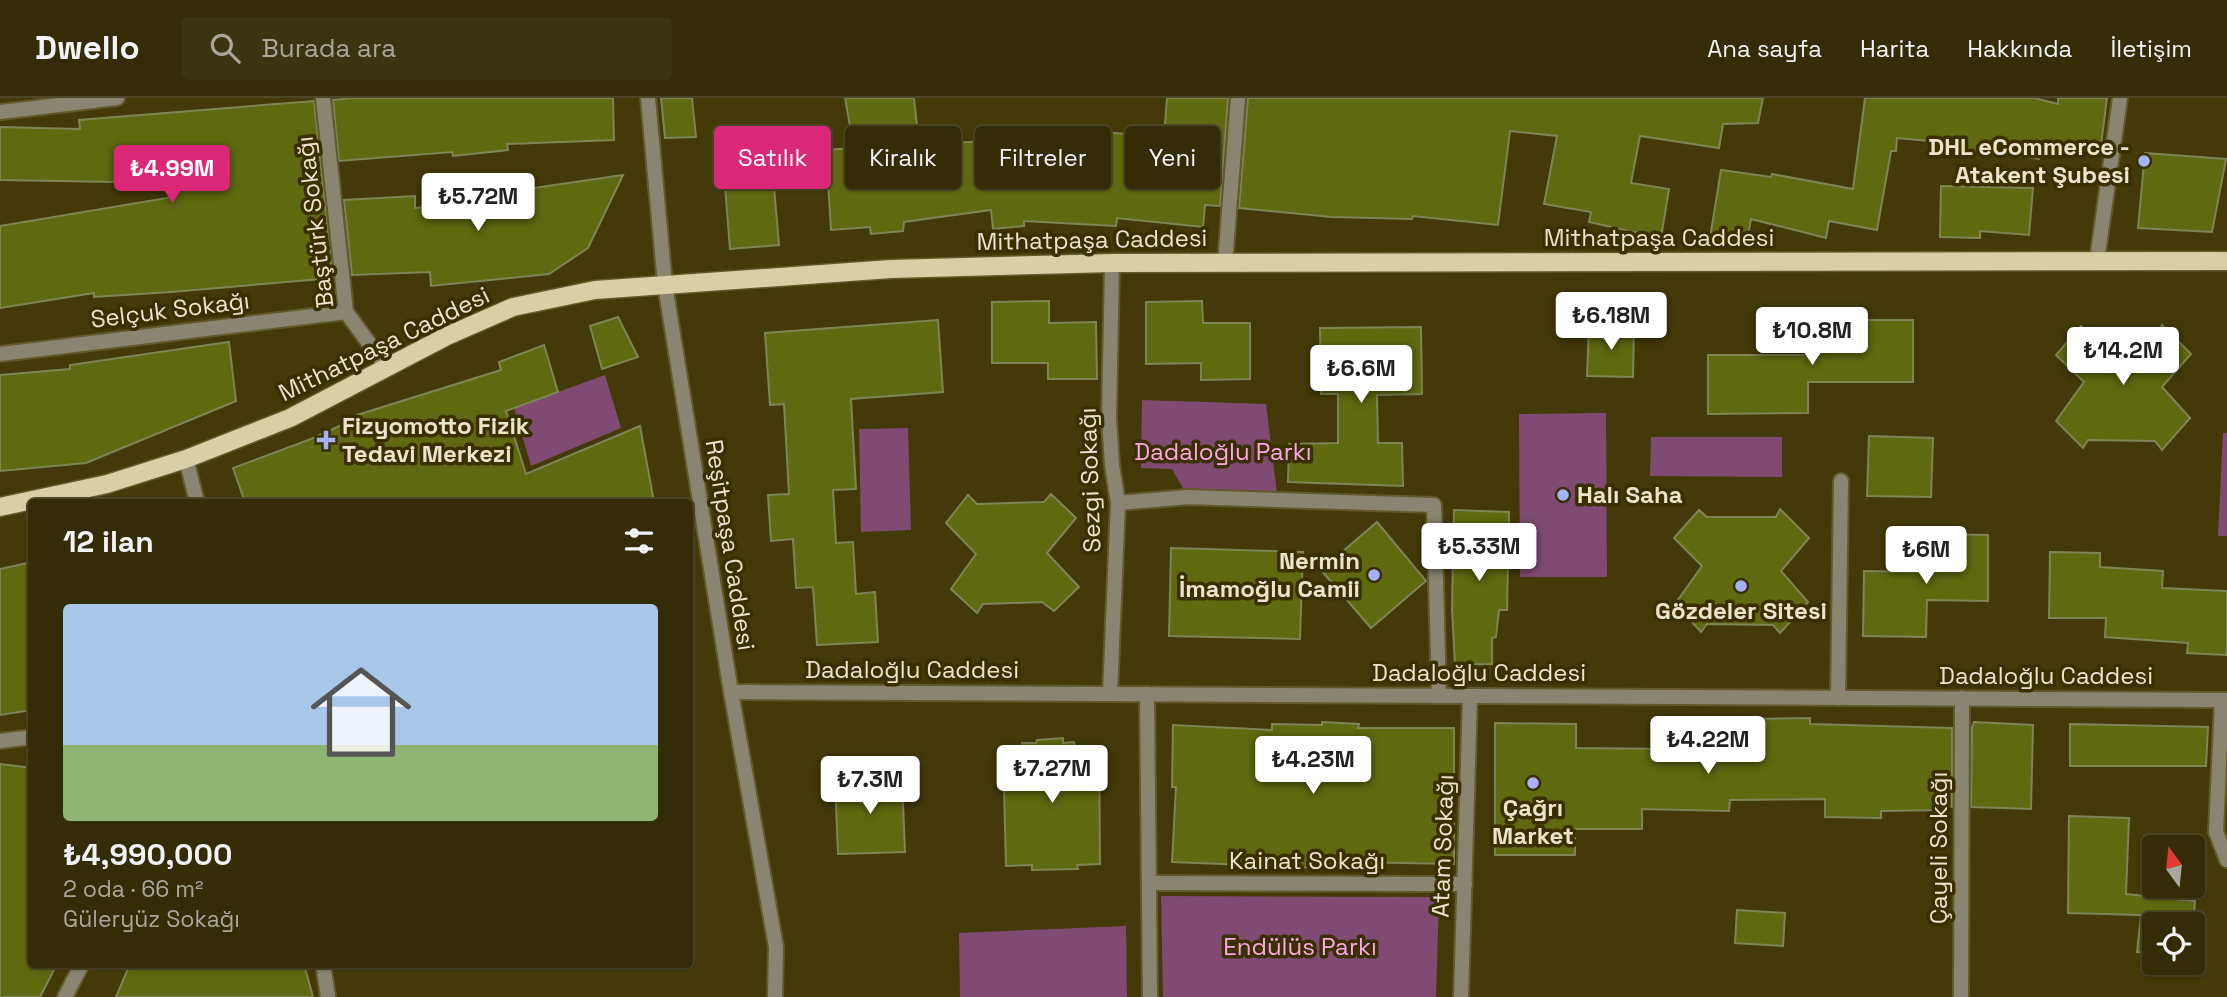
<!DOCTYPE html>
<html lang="tr">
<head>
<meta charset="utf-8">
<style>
	:root { --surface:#332c07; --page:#3b3411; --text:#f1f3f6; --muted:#a9a79b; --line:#4e4828; --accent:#db2777 }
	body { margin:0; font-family:"Space Grotesk",sans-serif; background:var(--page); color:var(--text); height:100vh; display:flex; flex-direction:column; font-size:26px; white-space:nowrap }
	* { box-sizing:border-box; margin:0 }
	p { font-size:23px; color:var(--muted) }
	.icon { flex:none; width:38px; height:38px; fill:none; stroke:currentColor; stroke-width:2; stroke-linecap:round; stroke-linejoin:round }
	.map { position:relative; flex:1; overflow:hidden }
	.panel { position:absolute; left:28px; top:401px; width:665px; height:469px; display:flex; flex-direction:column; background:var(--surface); border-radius:7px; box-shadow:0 2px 5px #0004,0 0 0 2px var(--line) }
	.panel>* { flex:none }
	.banner { position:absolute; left:714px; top:28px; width:665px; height:63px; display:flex; gap:14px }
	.needle { width:46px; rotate:345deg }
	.fabs { position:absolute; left:2142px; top:737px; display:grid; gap:14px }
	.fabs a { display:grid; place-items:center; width:63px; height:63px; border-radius:7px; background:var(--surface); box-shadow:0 2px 5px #0004,0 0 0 2px var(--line); font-size:35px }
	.price { position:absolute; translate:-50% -60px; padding:0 16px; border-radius:7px; background:#fff; color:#222; font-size:23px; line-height:46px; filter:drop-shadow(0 2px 4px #0008) }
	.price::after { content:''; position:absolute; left:50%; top:42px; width:21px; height:16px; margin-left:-10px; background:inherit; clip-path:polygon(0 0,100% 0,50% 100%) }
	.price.active { background:var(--accent); color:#fff }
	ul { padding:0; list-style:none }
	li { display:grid; align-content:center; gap:14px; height:371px; padding:0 35px }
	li+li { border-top:2px solid var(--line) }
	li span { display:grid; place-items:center; height:217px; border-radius:7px; color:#555 }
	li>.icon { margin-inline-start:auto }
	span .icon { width:126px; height:126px; fill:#fffc; stroke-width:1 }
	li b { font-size:30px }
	h2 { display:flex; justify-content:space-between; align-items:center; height:84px; padding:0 35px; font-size:30px }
	.chip { padding:0 24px; border-radius:7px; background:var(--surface); box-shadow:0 2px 5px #0004,0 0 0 2px var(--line); font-size:24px; line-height:63px }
	.chip.active { background:var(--accent); color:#fff }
	header { display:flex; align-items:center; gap:42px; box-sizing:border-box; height:98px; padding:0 35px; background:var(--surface); border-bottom:2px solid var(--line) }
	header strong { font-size:33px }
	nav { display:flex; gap:38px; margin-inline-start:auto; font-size:24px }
	.search { width:490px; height:63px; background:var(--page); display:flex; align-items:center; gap:18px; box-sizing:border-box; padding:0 24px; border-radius:7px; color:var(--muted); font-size:26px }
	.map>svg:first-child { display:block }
</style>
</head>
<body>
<header>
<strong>Dwello</strong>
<div class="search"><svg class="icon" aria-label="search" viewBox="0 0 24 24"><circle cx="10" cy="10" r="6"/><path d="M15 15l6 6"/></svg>Burada ara</div>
<nav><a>Ana sayfa</a><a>Harita</a><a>Hakkında</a><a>İletişim</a></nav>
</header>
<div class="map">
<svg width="2227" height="899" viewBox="0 0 2227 899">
	<rect width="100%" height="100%" fill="#443a09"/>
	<g fill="#7f4b73">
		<polygon points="605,277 621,330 531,368 514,310"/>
		<polygon points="1142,302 1266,306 1278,404 1188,399 1172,371 1141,370"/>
		<polygon points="1606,315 1607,479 1520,479 1519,316"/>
		<polygon points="908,330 911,432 861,434 859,331"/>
		<polygon points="2223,335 2227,335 2227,438 2218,438"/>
		<polygon points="1651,339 1782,339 1782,379 1650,378"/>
		<polygon points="1161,798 1439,799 1436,899 1163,899"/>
		<polygon points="1126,828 1127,899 960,899 959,835"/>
	</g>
	<g fill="#5f690f" stroke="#7d8557" stroke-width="2">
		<polygon points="353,0 613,0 614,42 507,46 508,52 453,58 452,54 339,63 333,2"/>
		<polygon points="661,0 692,0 696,39 665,40"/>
		<polygon points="845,0 914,0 919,47 1114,35 1164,39 1167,0 1228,0 1220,108 1205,107 1203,129 1117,120 1116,128 1024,123 1024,128 993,131 991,112 904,124 903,133 871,136 870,129 831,132 826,52 854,50"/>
		<polygon points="1248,0 1763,0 1758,25 1723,26 1719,50 1640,38 1631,85 1669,91 1661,140 1589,124 1591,114 1544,106 1557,38 1510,33 1498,127 1413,118 1412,121 1332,119 1239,110"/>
		<polygon points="1865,0 2034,0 2058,6 2058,0 2107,0 2100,55 2042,48 2039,61 1950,49 1951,45 1897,40 1896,53 1891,53 1877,132 1829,123 1826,140 1751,121 1748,137 1710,140 1721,72 1771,79 1772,76 1853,91"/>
		<polygon points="314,3 333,180 171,194 94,199 94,195 0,210 0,128 173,99 172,85 0,82 0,29 80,31 79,22"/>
		<polygon points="770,42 779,147 730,151 723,63 727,62 726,46"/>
		<polygon points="2145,55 2226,61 2212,134 2138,130"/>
		<polygon points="623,77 588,150 549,176 431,188 430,174 352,177 344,102 415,98 415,110 461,106 506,102 506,94"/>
		<polygon points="1941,88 2033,90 2029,137 1980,133 1980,140 1940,139"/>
		<polygon points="1049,203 1049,225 1096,224 1097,281 1048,281 1048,265 992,265 992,204"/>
		<polygon points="1202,203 1203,225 1250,225 1250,281 1201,282 1201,265 1146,266 1146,204"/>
		<polygon points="618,219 638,259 602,271 590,228"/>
		<polygon points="938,222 943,294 851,301 856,391 833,392 836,445 853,444 856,496 875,494 878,544 817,547 813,489 796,490 793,441 771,443 768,397 789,396 784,306 770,307 765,235"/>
		<polygon points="1808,222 1913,222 1913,284 1808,284 1808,315 1708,316 1708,257 1807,257"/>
		<polygon points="2162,227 2191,256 2162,289 2190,320 2162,352 2155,343 2088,342 2083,350 2056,323 2084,284 2056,257 2081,228 2088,235 2158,236"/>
		<polygon points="1589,228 1634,229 1633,279 1587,278"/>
		<polygon points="1421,229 1422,296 1377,297 1378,345 1402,345 1403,388 1288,384 1289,346 1338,345 1338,296 1321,296 1320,230"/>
		<polygon points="229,244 236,303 86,365 0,373 0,277 70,271 70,267"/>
		<polygon points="544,247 558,294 506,313 526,376 640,328 654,404 245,404 233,370 311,341 355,321 354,318 501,272 499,264"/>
		<polygon points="1869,338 1933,340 1931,399 1867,398"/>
		<polygon points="1051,396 1076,420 1047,455 1079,489 1054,513 1042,504 983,506 977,515 951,491 976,456 946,425 968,397 977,406 1044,404"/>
		<polygon points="1780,411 1809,440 1781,473 1808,504 1780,535 1773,527 1707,526 1701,534 1675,506 1702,468 1674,440 1699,412 1707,419 1776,419"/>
		<polygon points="1454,412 1509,414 1507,512 1499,512 1496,539 1492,540 1492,566 1455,567 1452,511"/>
		<polygon points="1377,424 1426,483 1371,530 1321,472"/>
		<polygon points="1928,436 1988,437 1988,503 1927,502 1926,539 1863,538 1864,473 1928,474"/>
		<polygon points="1171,450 1303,454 1300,541 1169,538"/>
		<polygon points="2050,454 2100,455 2100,469 2163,473 2162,490 2227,493 2227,557 2187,555 2188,545 2105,539 2106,520 2049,520"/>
		<polygon points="32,464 32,612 0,617 0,471"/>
		<polygon points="1810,620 1810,626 1952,630 1952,709 1943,708 1943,712 1881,713 1881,720 1825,719 1825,701 1730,702 1729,713 1642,711 1642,731 1575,731 1575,757 1495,757 1495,625 1576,626 1576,650 1672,651 1672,633 1752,634 1752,621"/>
		<polygon points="1322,624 1359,626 1358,630 1454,630 1454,766 1348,764 1348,771 1172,764 1176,689 1172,689 1173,627 1272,632 1272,626 1322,627"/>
		<polygon points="1974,624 2033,627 2031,711 1971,709 1972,630"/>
		<polygon points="2070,626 2208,629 2206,668 2070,668"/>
		<polygon points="1063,640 1063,645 1074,644 1075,649 1099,648 1100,766 1077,767 1078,771 1032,772 1032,767 1006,768 1003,650 1023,650 1022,645 1036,645 1037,642"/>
		<polygon points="0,666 32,670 32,866 57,866 40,899 0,899"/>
		<polygon points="902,680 905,754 838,756 835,682"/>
		<polygon points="2069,718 2129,720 2126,796 2195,803 2193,829 2193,826 2154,826 2154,856 2137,854 2141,817 2068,815"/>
		<polygon points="1737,812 1785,815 1783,848 1735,845"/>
		<polygon points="130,866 304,866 313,899 116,899"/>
	</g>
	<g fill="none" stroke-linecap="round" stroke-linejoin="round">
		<g stroke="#62592c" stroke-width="18">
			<g id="minor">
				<polyline points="323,0 346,214 388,271"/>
				<polyline points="0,14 117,0"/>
				<polyline points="2097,162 2120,0"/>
				<polyline points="1225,165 1238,0"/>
				<polyline points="0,256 346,214"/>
				<polyline points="1118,405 1188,399 1434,407 1439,598"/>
				<polyline points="1110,596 1118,405 1112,367 1109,320 1112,165"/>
				<polyline points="1147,596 1150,899"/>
				<polyline points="1838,600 1841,383"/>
				<polyline points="2222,602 2216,734 2227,762"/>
				<polyline points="0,643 32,639"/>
				<polyline points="1150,785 1465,786"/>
				<polyline points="65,899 82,866"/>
				<polyline points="1461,899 1470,598"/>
				<polyline points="1961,899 1962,600"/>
			</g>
		</g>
		<g stroke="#62592c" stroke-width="18">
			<g id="tertiary">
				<polyline points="648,0 665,187 731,594 776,849 775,899"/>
				<polyline points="186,361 197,404"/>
				<polyline points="731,594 2227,602"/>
				<polyline points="323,866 328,899"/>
			</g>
		</g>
		<g stroke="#62592c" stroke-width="21">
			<polyline id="primary" points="0,409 107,386 186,361 290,320 447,238 513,209 595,192 891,171 1112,165 2227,163"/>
		</g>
		<use href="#minor" stroke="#898571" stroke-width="14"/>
		<use href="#tertiary" stroke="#898571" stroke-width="14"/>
		<use href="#primary" stroke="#d8cfa6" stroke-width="18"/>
	</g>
	<g fill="#a4b1fc" stroke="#3a2f00" stroke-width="2.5">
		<circle cx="2144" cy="63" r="7"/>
		<path d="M322.5 331.5h7v7h7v7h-7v7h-7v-7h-7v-7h7z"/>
		<circle cx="1563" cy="397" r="7"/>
		<circle cx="1374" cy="477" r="7"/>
		<circle cx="1741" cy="488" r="7"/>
		<circle cx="1533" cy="685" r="7"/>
	</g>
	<g text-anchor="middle" stroke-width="7" stroke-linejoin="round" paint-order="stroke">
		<g font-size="24" font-weight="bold" fill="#eae4cc" stroke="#3a2f00" text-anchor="end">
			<text x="2130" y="57">DHL eCommerce -<tspan x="2130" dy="28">Atakent Şubesi</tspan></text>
			<text x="342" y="336" text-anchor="start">Fizyomotto Fizik<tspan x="342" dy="28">Tedavi Merkezi</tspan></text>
			<text x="1577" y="405" text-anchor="start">Halı Saha</text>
			<text x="1360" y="471">Nermin<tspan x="1360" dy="28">İmamoğlu Camii</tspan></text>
			<text x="1741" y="521" text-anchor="middle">Gözdeler Sitesi</text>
			<text x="1533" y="718" text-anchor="middle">Çağrı<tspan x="1533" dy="28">Market</tspan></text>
		</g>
		<g font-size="24" fill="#eae4cc" stroke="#3a2f00">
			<text transform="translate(315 124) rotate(-97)" y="8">Baştürk Sokağı</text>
			<text x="1659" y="148">Mithatpaşa Caddesi</text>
			<text transform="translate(1092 142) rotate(-1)" y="8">Mithatpaşa Caddesi</text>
			<text transform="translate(170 212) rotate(-7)" y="8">Selçuk Sokağı</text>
			<text transform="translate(384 246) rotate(-26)" y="8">Mithatpaşa Caddesi</text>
			<text transform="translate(1090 382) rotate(-92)" y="8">Sezgi Sokağı</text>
			<text transform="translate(730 447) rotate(81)" y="8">Reşitpaşa Caddesi</text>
			<text x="912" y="580">Dadaloğlu Caddesi</text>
			<text x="1479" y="583">Dadaloğlu Caddesi</text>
			<text x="2046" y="586">Dadaloğlu Caddesi</text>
			<text transform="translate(1443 748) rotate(-88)" y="8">Atam Sokağı</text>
			<text transform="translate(1939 750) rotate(-90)" y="8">Çayeli Sokağı</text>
			<text x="1307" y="771">Kainat Sokağı</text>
		</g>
		<g font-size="24" fill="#fca5e7" stroke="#3a2f00">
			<text x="1223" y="362">Dadaloğlu Parkı</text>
			<text x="1300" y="857">Endülüs Parkı</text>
		</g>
	</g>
</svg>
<div class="fabs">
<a><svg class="needle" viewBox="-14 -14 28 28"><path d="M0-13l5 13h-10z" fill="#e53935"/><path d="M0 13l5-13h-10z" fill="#a9a79b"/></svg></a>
<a><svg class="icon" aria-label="locate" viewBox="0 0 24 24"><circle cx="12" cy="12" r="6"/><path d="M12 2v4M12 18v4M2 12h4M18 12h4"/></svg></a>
</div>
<b class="price active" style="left:172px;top:107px">₺4.99M</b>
<b class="price" style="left:478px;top:135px">₺5.72M</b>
<b class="price" style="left:1611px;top:254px">₺6.18M</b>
<b class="price" style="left:1812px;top:269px">₺10.8M</b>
<b class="price" style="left:2123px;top:289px">₺14.2M</b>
<b class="price" style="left:1361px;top:307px">₺6.6M</b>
<b class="price" style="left:1479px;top:485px">₺5.33M</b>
<b class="price" style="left:1926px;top:488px">₺6M</b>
<b class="price" style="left:1708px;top:678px">₺4.22M</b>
<b class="price" style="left:1313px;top:698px">₺4.23M</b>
<b class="price" style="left:1052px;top:707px">₺7.27M</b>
<b class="price" style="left:870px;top:718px">₺7.3M</b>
<div class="banner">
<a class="chip active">Satılık</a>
<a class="chip">Kiralık</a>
<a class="chip">Filtreler</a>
<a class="chip">Yeni</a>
</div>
<section class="panel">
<h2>12 ilan<svg class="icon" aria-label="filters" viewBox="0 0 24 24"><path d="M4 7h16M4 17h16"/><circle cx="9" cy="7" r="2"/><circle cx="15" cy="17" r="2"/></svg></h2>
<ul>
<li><span style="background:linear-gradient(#a9c7e8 65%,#8fb573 0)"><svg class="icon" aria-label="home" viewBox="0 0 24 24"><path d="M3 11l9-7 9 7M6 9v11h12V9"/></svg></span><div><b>₺4,990,000</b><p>2 oda · 66 m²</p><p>Güleryüz Sokağı</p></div></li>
</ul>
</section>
</div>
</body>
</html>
